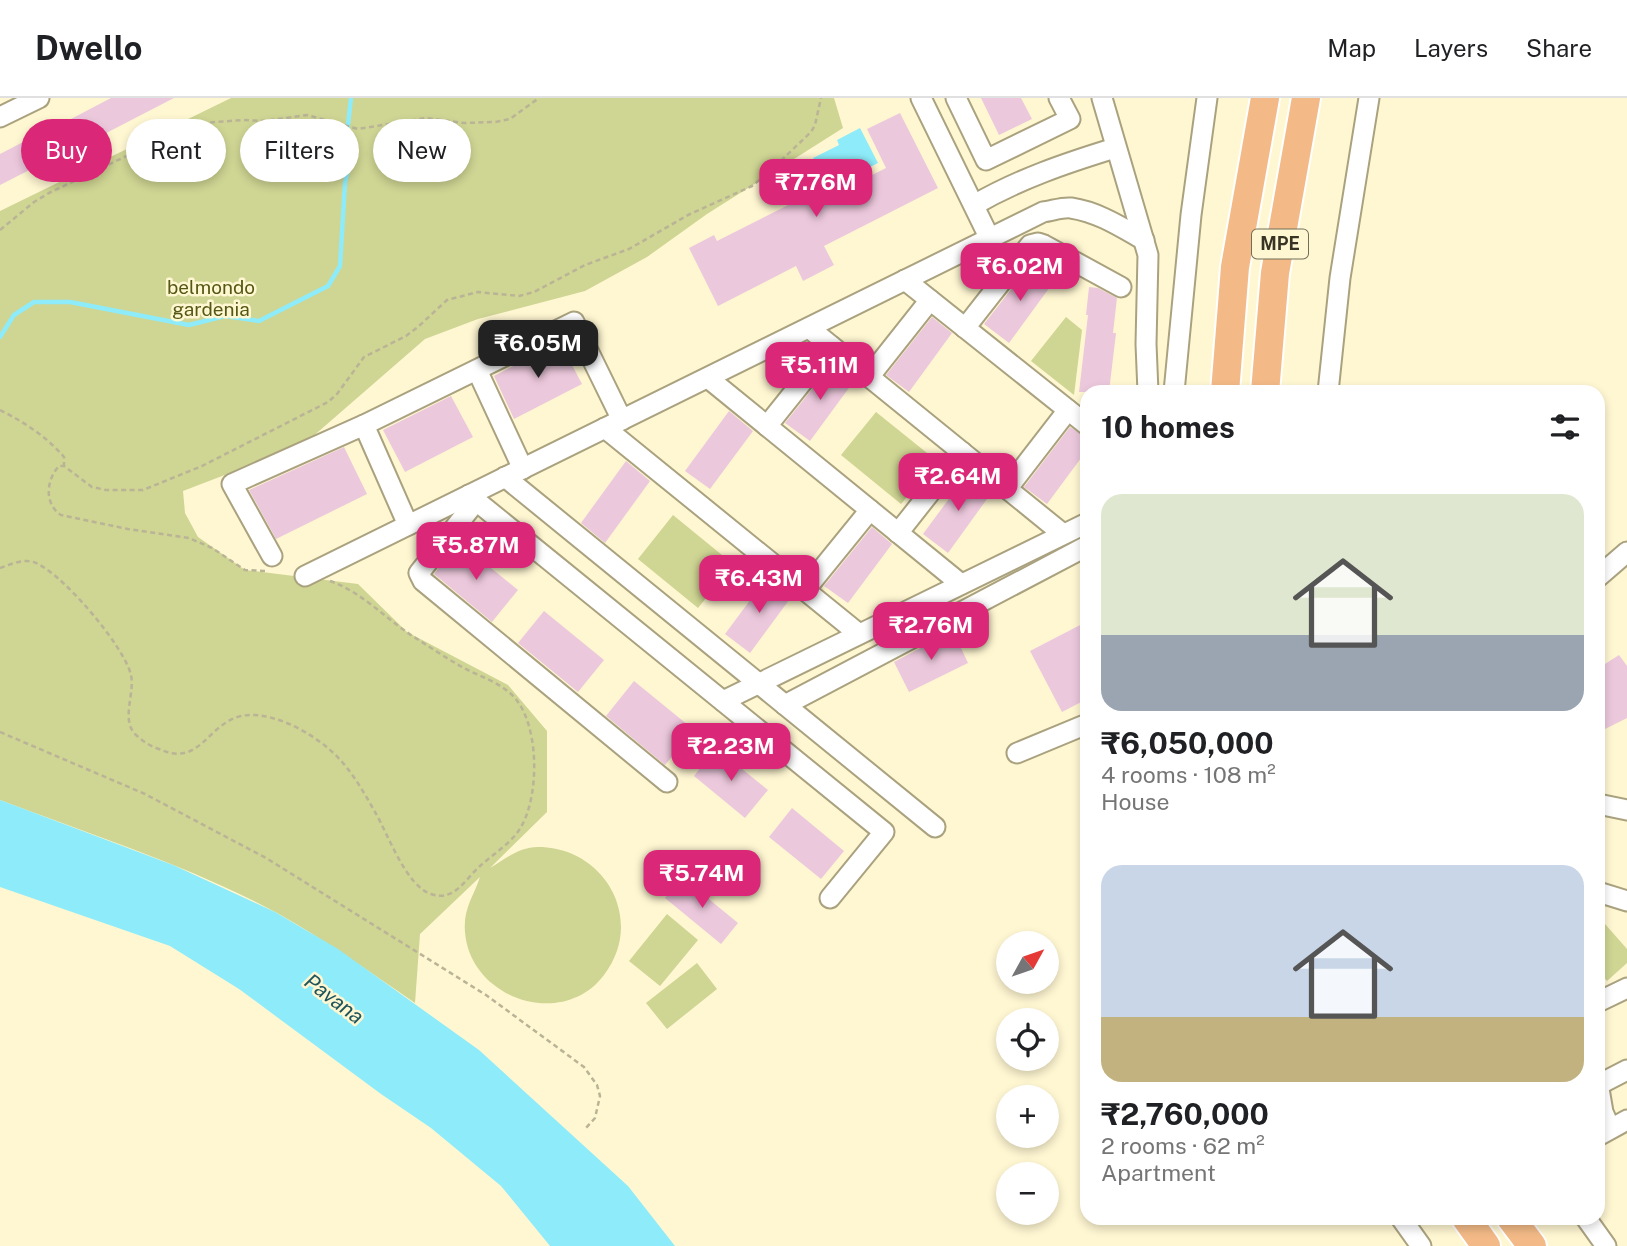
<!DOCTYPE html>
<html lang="en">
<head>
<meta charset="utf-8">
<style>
	:root { --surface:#fff; --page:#f6f6f6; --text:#202124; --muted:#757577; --line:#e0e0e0; --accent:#db2777 }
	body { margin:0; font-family:"Public Sans",sans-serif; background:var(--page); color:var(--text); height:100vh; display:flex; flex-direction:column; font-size:26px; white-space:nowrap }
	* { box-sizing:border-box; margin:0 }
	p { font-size:23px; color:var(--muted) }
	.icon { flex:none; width:38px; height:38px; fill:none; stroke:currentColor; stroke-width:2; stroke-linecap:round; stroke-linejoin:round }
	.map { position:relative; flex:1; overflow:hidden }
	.drawer { position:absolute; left:1080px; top:287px; width:525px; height:840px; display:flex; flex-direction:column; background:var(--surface); border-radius:21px; box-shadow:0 4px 10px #0003 }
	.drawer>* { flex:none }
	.top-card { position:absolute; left:21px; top:21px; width:665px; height:63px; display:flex; gap:14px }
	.needle { width:46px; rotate:50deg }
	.controls { position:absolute; left:996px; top:833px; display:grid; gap:14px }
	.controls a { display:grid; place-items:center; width:63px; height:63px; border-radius:50%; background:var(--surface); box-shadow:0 4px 10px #0003; font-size:35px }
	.price { position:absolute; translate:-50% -60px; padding:0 16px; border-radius:14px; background:var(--accent); color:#fff; font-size:23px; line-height:46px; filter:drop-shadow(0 2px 4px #0008) }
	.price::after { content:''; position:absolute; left:50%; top:42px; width:21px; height:16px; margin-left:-10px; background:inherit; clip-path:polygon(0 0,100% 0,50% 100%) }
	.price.on { background:#222; color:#fff }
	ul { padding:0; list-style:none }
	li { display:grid; align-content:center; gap:14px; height:371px; padding:0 21px }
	li span { display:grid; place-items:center; height:217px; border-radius:21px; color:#555 }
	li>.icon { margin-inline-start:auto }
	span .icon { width:126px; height:126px; fill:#fffc; stroke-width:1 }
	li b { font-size:30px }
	h2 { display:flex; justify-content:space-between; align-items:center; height:84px; padding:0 21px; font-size:30px }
	.chip { padding:0 24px; border-radius:32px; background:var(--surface); box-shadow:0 4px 10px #0003; font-size:24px; line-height:63px }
	.chip.on { background:var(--accent); color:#fff }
	header { display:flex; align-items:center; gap:42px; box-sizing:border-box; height:98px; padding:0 35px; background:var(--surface); border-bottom:2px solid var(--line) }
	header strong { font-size:33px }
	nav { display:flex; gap:38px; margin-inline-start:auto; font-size:24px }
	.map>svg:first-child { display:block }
</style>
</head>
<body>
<header>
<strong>Dwello</strong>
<nav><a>Map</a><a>Layers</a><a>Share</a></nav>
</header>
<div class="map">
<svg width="1627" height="1148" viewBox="0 0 1627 1148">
	<rect width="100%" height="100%" fill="#fff7d2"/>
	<g fill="#cfd593">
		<path d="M231 0H834L843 30 707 116 647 159 585 193 478 221 425 241 303 347 183 393 185 415 198 439 245 472 358 486 407 534 508 587 547 633V714L490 770C505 761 519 749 538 749 605 749 646 822 604 877 563 932 470 901 465 834 463 810 474 798 480 779L420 836 415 905C370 874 325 842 277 815 190 768 92 737 0 702V113Z"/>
		<polygon points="1066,219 1082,232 1074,297 1031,263"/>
		<polygon points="876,314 937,363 901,406 841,357"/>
		<polygon points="673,417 733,466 698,510 638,461"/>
		<polygon points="667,816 698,842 660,888 629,863"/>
		<polygon points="1598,818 1627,851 1627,865 1607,883 1598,873"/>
		<polygon points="697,865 717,891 667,931 646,905"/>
	</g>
	<g fill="#8eecfa">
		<polygon points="860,30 878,65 855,77 846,61 821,74 813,60 839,47 837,42"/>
		<polygon points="0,702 173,767 275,814 338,851 479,952 628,1088 675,1148 550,1148 501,1088 431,1030 381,996 239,891 170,848 0,789"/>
	</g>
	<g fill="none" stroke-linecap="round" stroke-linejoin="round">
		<polyline stroke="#8eecfa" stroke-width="4.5" points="0,239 14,217 34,204 70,204 189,227 225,218 259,223 328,188 340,168 345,85 350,62 347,36 351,0"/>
	</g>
	<g fill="#ecc8dc">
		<polygon points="111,0 174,0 83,47 69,22"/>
		<polygon points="981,0 1021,0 1032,21 999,37"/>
		<polygon points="900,15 938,90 824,148 834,167 803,183 796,168 718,208 689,150 714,137 717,143 810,96 805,87 838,70 848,89 886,70 867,31"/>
		<polygon points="50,30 63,55 0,87 0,56"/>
		<polygon points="1032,165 1055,182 1009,245 984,226"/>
		<polygon points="1089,189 1098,190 1117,200 1113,235 1116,235 1109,294 1079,294 1088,217 1086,217"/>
		<polygon points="932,219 952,235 909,294 886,277"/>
		<polygon points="560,244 582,286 514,321 494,278"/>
		<polygon points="833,265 854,283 810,343 785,325"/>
		<polygon points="451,298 473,339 405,374 383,332"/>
		<polygon points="729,313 753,333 710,391 685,373"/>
		<polygon points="1070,329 1087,339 1087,352 1047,406 1024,389"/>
		<polygon points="344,349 367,396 276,441 249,392"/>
		<polygon points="626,363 650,383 605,445 581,425"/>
		<polygon points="968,375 992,394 948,455 923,436"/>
		<polygon points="872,429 892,446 848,505 824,488"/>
		<polygon points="459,444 518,492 492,524 434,476"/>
		<polygon points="768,478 792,498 750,555 725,536"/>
		<polygon points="544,513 604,562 578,594 518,545"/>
		<polygon points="1084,525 1087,531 1087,571 1082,574 1087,583 1087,601 1062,614 1030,553"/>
		<polygon points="953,533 968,565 909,594 894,564"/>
		<polygon points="1598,554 1605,566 1619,557 1627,568 1627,620 1605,631 1598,621"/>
		<polygon points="634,583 694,632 665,667 606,618"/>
		<polygon points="716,650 768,692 745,720 694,678"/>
		<polygon points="792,710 844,753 821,781 769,739"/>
		<polygon points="682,779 738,825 721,846 665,800"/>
	</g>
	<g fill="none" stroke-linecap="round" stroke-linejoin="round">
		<g stroke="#aaa27f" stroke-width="23">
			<g id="minor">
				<polyline points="921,0 990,141"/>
				<polyline points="956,0 986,62 1070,21 1059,0"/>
				<polyline points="1102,0 1148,157 1146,246 1148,294"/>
				<polyline points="0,19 39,0"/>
				<path d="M974 107C1019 81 1066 65 1115 50"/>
				<polyline points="905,182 1087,327"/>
				<polyline points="809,230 1063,436"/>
				<polyline points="965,230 1030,147 1038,145 1044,147 1121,189"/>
				<polyline points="477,272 523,371"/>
				<polyline points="869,279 930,202"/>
				<polyline points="708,280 961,486"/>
				<polyline points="1174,294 1191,117 1207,0"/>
				<polyline points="1328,294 1340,180 1369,0"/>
				<polyline points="364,327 574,224 622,322"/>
				<polyline points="767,328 831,248"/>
				<polyline points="605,330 859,536"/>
				<polyline points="505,379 935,729"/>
				<polyline points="1007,391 1068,312"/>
				<polyline points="469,397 884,734 830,800"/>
				<polyline points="476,403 419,475 423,483 667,684"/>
				<polyline points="898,435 962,354"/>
				<polyline points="272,458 232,386 364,327 408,427"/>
				<path d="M305 478 1043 114C1052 113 1062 109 1071 110 1098 114 1121 129 1144 142"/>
				<polyline points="1598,479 1627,454"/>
				<polyline points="805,492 870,412"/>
				<polyline points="723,603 1087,425"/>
				<polyline points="785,607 1087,448"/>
				<polyline points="1017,655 1087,626"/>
				<polyline points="1598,706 1627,712"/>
				<polyline points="1598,794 1627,803"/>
				<polyline points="1598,904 1627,890"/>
				<polyline points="1598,985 1603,1014 1610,1030"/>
				<polyline points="1598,987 1627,972"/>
				<polyline points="1598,1038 1627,1022"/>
				<polyline points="1401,1120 1421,1148"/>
				<polyline points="1586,1120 1606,1148"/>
			</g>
		</g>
		<g stroke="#fff" stroke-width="32">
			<g id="highway">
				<polyline points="1225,294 1235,169 1265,0"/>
				<polyline points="1265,294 1275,175 1306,0"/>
				<polyline points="1466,1120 1486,1148"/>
				<polyline points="1511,1120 1532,1148"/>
			</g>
		</g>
		<g stroke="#bab497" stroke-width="2.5" stroke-dasharray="5 3.5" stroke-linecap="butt">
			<polyline points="0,132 34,104 49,95 179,33 202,25 243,22 264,23 307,17 358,31 426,20 464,25 495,24 510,21 539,0"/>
			<path d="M0 312C24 324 47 339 64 359V367"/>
			<path d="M0 470C12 466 26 459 38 466 65 479 124 548 131 577 135 596 121 621 135 636 142 643 150 648 159 651 200 670 207 626 241 618 270 612 308 633 329 651 349 668 362 691 375 714 388 736 406 788 431 796 455 804 465 781 480 768 493 756 512 745 521 729 540 697 540 622 511 596 497 583 478 578 462 569 446 560 430 549 414 539 386 521 362 494 330 483"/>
			<path d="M265 473 245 472 212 450 189 440 128 431 61 417C44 406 46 382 59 368H64L92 389 106 392H143L202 368 328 304 337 296 364 259 406 238 419 228 447 202 478 194 519 198 534 194 585 167 629 151 688 117 752 88 768 75 811 34 815 27 821 0"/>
			<polyline points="0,634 145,696 266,760 486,897 584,969 597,987 600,998 595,1020 585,1031"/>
		</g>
		<use href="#minor" stroke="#fff" stroke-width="19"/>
		<use href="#highway" stroke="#f3ba87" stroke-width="28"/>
	</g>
	<g text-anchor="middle" stroke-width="5" stroke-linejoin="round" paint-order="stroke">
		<rect fill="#fff7d2" stroke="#736e5a" stroke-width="2" x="1252" y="131.5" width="56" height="29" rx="5"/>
		<g font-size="18" font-weight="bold" fill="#373426">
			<text x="1280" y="152">MPE</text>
		</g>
		<g font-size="19" fill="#555815" stroke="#fff7d2">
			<text x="211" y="196">belmondo<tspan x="211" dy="22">gardenia</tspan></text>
		</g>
		<g font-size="21" font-style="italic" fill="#1e555c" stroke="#fff7d2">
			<text transform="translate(334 901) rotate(37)" y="7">Pavana</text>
		</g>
	</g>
</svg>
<div class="controls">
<a><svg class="needle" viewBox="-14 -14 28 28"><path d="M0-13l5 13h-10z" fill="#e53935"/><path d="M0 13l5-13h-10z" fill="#757577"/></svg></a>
<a><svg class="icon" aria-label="locate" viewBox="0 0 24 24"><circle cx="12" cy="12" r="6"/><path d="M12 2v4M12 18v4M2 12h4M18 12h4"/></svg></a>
<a>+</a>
<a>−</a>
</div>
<b class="price" style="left:816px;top:121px">₹7.76M</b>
<b class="price" style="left:1020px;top:205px">₹6.02M</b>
<b class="price on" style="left:538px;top:282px">₹6.05M</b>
<b class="price" style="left:820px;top:304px">₹5.11M</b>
<b class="price" style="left:958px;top:415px">₹2.64M</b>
<b class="price" style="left:476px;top:484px">₹5.87M</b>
<b class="price" style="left:759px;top:517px">₹6.43M</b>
<b class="price" style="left:931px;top:564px">₹2.76M</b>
<b class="price" style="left:731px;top:685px">₹2.23M</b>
<b class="price" style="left:702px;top:812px">₹5.74M</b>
<div class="top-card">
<a class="chip on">Buy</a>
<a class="chip">Rent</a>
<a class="chip">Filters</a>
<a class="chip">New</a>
</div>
<section class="drawer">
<h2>10 homes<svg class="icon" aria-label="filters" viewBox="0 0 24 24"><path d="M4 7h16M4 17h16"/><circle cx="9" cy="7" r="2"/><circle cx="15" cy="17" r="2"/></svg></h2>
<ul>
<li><span style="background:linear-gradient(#dfe7d0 65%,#9aa5b1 0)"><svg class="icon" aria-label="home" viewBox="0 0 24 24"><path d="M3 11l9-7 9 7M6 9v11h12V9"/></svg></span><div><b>₹6,050,000</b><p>4 rooms · 108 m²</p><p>House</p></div></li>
<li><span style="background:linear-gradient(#c9d6e8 70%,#c2b280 0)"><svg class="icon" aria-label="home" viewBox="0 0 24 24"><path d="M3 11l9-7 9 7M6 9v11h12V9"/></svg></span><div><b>₹2,760,000</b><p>2 rooms · 62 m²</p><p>Apartment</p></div></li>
</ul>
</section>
</div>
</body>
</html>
